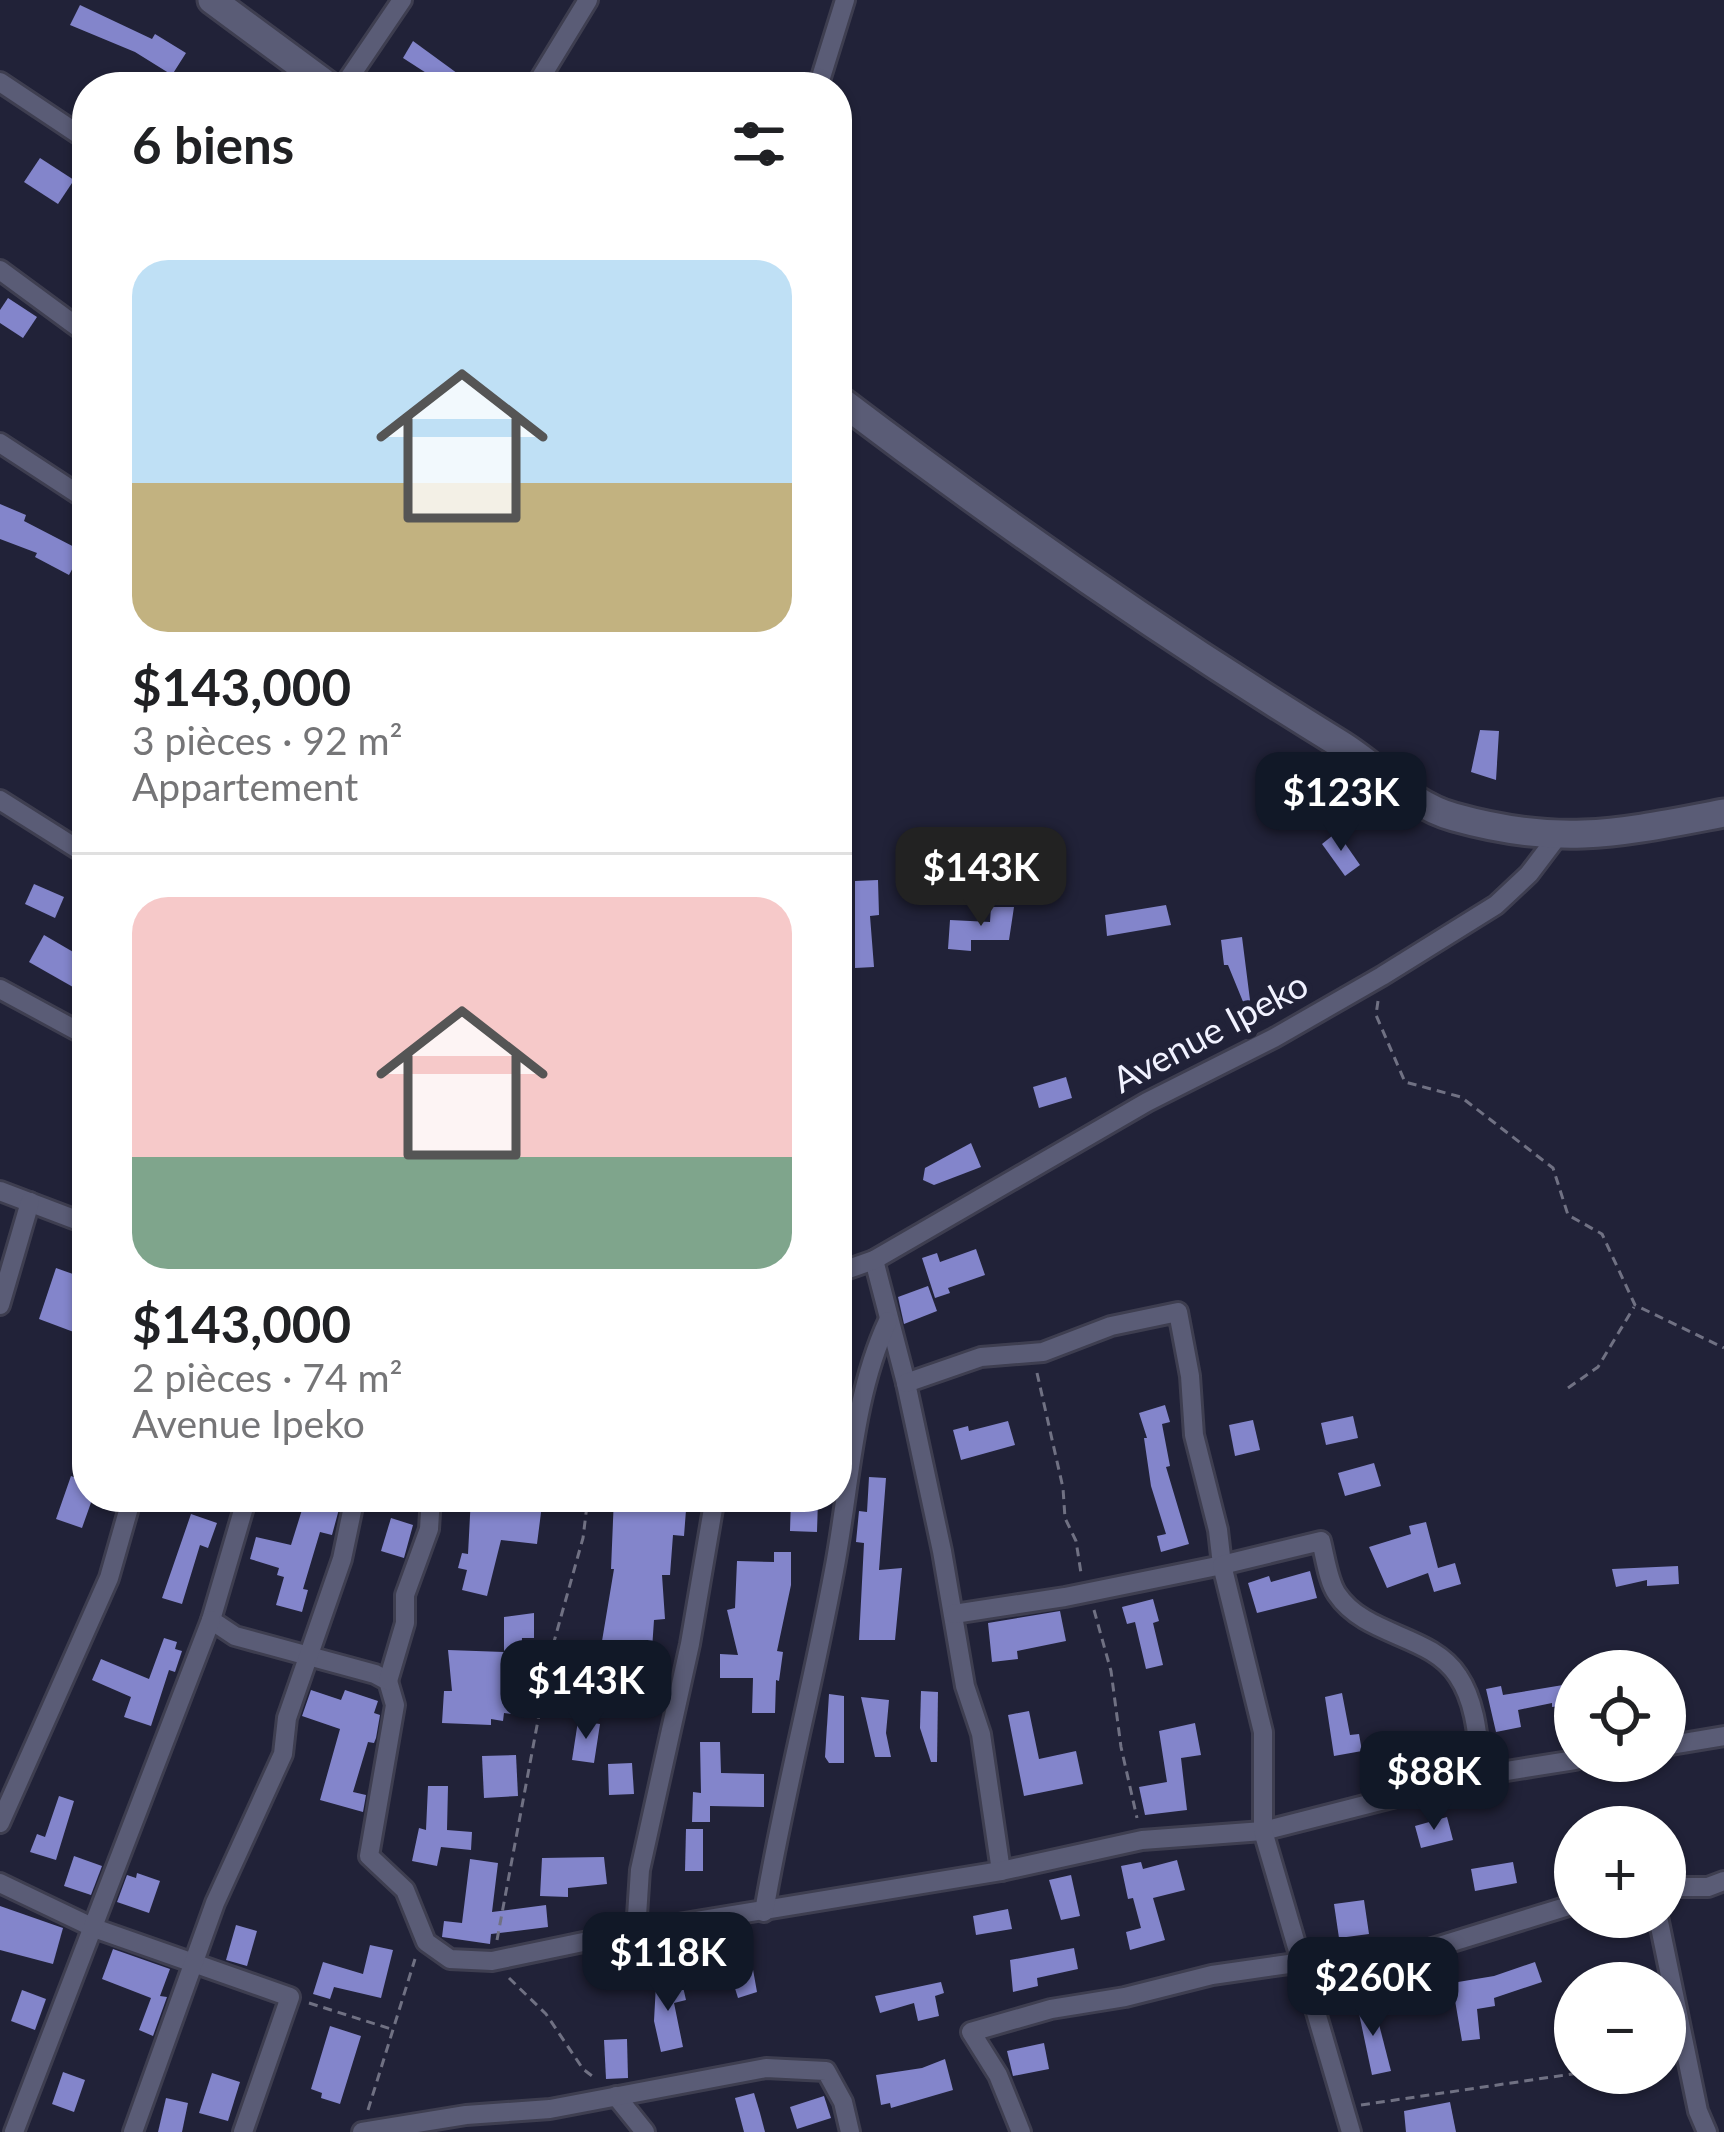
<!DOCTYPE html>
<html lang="fr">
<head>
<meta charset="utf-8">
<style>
	:root { --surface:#fff; --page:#f2f2f2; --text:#202124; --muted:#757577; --line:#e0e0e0; --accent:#111827 }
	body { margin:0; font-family:Lato,sans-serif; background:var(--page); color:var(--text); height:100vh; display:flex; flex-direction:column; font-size:45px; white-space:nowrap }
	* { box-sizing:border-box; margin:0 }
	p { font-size:39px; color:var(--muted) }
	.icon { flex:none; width:66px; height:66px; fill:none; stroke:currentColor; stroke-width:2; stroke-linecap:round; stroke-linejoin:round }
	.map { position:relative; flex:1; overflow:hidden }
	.drawer { position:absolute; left:72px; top:72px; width:780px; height:1440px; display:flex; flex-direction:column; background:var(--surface); border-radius:48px; box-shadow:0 3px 9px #0004 }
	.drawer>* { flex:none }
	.buttons { position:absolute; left:1554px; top:1650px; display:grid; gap:24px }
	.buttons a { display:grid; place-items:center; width:132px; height:132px; border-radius:50%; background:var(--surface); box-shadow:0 3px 9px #0004; font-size:60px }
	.price { position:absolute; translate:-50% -102px; padding:0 27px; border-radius:24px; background:var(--accent); color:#fff; font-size:39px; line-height:78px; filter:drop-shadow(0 3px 6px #0008) }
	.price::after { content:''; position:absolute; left:50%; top:72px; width:36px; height:27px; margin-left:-18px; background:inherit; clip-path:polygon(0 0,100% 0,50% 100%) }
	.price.current { background:#222; color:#fff }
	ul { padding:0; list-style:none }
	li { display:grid; align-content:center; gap:24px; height:636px; padding:0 60px }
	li+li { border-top:3px solid var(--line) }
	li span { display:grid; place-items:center; height:372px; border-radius:36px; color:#555 }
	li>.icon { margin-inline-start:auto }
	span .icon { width:216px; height:216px; fill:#fffc; stroke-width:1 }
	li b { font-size:51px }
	h2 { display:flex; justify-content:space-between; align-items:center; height:144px; padding:0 60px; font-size:51px }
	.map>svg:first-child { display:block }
</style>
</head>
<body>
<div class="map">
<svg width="1724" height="2132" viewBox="0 0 1724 2132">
	<rect width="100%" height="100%" fill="#212238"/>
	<g fill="#8385cb">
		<polygon points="80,5 152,39 155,34 186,53 172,75 135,52 70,25"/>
		<polygon points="413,41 476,87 448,87 403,58"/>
		<polygon points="40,158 74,180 58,204 24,182"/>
		<polygon points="8,298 37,317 23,338 0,323 0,310"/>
		<polygon points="0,504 26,515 24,521 82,551 69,575 35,557 37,553 0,539"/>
		<polygon points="1480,730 1499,731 1496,780 1471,772"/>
		<polygon points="1337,832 1360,865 1345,876 1322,844"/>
		<polygon points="878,880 879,915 870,916 874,967 855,968 855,881"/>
		<polygon points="34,884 64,897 55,918 25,904"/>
		<polygon points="1166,905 1171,925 1107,936 1105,915"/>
		<polygon points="991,907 1014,907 1009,940 971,940 971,951 948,949 950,920 990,922"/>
		<polygon points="44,935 87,960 87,995 29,962"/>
		<polygon points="1242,937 1251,1008 1246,1009 1228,965 1224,965 1221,940"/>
		<polygon points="1066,1077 1072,1098 1039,1108 1033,1087"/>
		<polygon points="971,1143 981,1167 934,1185 923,1180 925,1168"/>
		<polygon points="976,1249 985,1275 948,1288 950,1293 935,1298 922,1258 937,1253 940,1262"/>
		<polygon points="56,1268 87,1279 87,1337 39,1319"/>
		<polygon points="928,1286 937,1311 904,1324 898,1297"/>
		<polygon points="1165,1405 1170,1422 1162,1424 1170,1466 1166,1467 1189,1544 1161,1552 1157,1536 1166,1534 1151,1486 1144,1438 1147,1438 1139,1413"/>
		<polygon points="1353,1416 1358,1438 1326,1445 1321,1423"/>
		<polygon points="1253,1420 1260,1450 1235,1456 1229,1425"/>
		<polygon points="1008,1421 1015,1445 961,1460 953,1430 968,1426 969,1431"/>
		<polygon points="1374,1463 1381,1486 1345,1496 1338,1473"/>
		<polygon points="71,1476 87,1482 87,1497 93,1497 82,1528 56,1519"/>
		<polygon points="869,1477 886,1478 879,1570 902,1568 895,1640 859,1640 864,1543 856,1542 859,1511 867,1512"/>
		<polygon points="306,1497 336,1497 333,1507 339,1509 332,1535 320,1532 303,1589 308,1590 302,1612 276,1605 284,1577 277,1575 279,1568 250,1559 256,1537 291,1545"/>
		<polygon points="471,1497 543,1497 537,1544 501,1540 487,1596 462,1590 467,1570 458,1568 462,1553 468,1554"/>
		<polygon points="614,1497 687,1497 684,1536 673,1535 670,1575 662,1575 665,1619 654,1620 651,1664 617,1662 616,1673 597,1671 614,1569 611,1569"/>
		<polygon points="791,1498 818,1499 817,1532 790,1531"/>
		<polygon points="191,1514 217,1523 208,1548 200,1545 182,1604 162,1598"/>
		<polygon points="391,1518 413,1525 404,1558 381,1551"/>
		<polygon points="1426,1522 1438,1568 1455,1563 1461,1584 1434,1592 1428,1573 1387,1588 1369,1547 1411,1534 1409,1526"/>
		<polygon points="774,1552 791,1552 791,1585 777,1651 783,1652 779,1681 776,1680 775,1713 752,1713 753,1678 720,1678 720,1654 738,1655 727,1610 735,1608 737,1561 774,1562"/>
		<polygon points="1678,1566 1679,1584 1647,1586 1647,1580 1616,1587 1612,1569"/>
		<polygon points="1310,1571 1317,1598 1257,1613 1248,1583 1269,1576 1271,1582"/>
		<polygon points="1153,1599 1159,1621 1153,1623 1163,1665 1146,1669 1135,1622 1127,1624 1122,1607"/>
		<polygon points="1060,1611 1066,1641 1017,1651 1018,1659 992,1662 988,1623"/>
		<polygon points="534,1613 534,1638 522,1638 518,1715 504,1713 503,1721 491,1719 491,1725 442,1723 444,1691 452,1691 448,1650 504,1652 504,1617"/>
		<polygon points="164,1638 177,1642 175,1649 182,1651 175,1672 169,1670 151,1726 124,1717 131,1697 92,1680 101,1659 149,1679"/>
		<polygon points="1575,1683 1575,1704 1552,1707 1552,1703 1518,1710 1521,1727 1496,1732 1486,1689 1501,1686 1503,1695"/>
		<polygon points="311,1690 341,1700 345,1690 378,1701 374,1713 380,1715 376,1738 374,1743 368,1742 353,1792 366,1795 363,1812 320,1800 340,1729 302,1716"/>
		<polygon points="921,1691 938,1692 937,1762 931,1762 920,1728"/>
		<polygon points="1342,1693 1350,1735 1359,1734 1362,1751 1334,1756 1325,1697"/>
		<polygon points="829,1694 844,1696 844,1763 829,1763 825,1757"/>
		<polygon points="861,1697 889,1700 886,1733 891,1757 875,1757"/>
		<polygon points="1029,1711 1039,1759 1076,1751 1083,1784 1024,1796 1008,1715"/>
		<polygon points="578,1721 600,1724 594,1763 572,1760"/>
		<polygon points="1195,1723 1201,1755 1181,1758 1187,1810 1145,1815 1139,1787 1167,1782 1159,1731"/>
		<polygon points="700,1742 720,1742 721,1773 764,1774 764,1807 710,1806 710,1822 692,1822 693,1792 701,1793"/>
		<polygon points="516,1755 518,1796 484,1798 482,1756"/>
		<polygon points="632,1763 634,1794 609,1795 608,1764"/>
		<polygon points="428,1786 448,1786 447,1830 472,1832 471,1850 441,1847 437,1866 412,1861 419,1828 426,1830"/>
		<polygon points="59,1796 74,1801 56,1860 30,1852 37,1834 45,1837"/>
		<polygon points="1447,1817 1453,1840 1421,1848 1415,1826"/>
		<polygon points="686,1829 703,1829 703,1871 685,1871"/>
		<polygon points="74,1856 102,1866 91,1895 64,1886"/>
		<polygon points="604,1857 607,1884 568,1888 568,1897 540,1896 542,1858"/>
		<polygon points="470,1859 498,1863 492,1912 546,1905 548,1927 491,1934 490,1944 442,1937 444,1921 462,1923"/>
		<polygon points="1177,1860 1185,1890 1153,1898 1165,1940 1130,1950 1126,1932 1141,1928 1133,1898 1128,1899 1121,1866 1141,1862 1143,1869"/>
		<polygon points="1513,1862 1517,1883 1475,1891 1471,1869"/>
		<polygon points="137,1873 160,1881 149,1913 117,1902 127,1875 136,1878"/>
		<polygon points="1071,1875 1080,1916 1061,1920 1049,1880"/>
		<polygon points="1364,1900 1369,1934 1339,1938 1334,1904"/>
		<polygon points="0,1906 63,1928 53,1964 0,1950"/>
		<polygon points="1008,1909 1012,1929 976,1935 973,1916"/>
		<polygon points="236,1925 257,1931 247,1966 226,1960"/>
		<polygon points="747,1936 757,1992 738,1998 733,1982 729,1983 720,1941"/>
		<polygon points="370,1945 393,1950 381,1998 334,1987 330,1999 313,1994 323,1962 363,1974"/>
		<polygon points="1074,1948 1078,1969 1037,1978 1038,1986 1013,1992 1010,1960"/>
		<polygon points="113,1949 170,1969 160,1996 167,1997 153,2036 139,2030 151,1998 102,1979"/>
		<polygon points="1535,1962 1542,1982 1494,1998 1495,2006 1477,2009 1480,2039 1462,2041 1452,1983 1494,1976"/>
		<polygon points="681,1978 686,2000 674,2003 683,2047 661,2052 654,2021 656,1984"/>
		<polygon points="941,1982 944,1993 935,1996 939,2016 918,2021 914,2003 880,2013 875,1996"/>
		<polygon points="22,1990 46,1999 35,2030 11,2021"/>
		<polygon points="1373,2001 1391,2071 1372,2075 1357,2004"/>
		<polygon points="330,2026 361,2036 340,2104 321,2098 322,2093 311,2089"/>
		<polygon points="627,2039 628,2078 606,2079 604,2040"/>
		<polygon points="1044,2043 1049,2069 1013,2076 1007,2051"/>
		<polygon points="945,2059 953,2090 891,2108 890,2103 881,2105 876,2075 922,2068"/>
		<polygon points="63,2072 85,2080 74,2112 52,2104"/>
		<polygon points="212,2073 240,2082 228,2121 199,2113"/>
		<polygon points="754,2093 760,2113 765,2132 744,2132 735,2098"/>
		<polygon points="824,2096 831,2118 797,2129 790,2107"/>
		<polygon points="166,2098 188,2103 182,2132 158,2132"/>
		<polygon points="1450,2102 1456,2132 1406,2132 1404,2111"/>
	</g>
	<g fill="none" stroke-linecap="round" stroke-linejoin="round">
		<g stroke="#3e3e50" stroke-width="24">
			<g id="street">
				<polyline points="0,82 87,140"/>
				<polyline points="343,87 402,0"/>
				<polyline points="535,87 588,0"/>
				<polyline points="818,87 845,0"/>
				<polyline points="0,270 87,334"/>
				<polyline points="0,443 87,500"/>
				<polyline points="0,800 87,855"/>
				<polyline points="0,989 83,1034"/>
				<polyline points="0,1191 87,1224"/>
				<polyline points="874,1260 906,1383 942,1551 965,1686 981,1734 1001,1871"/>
				<polyline points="837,1273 874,1260 1147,1102 1274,1038 1382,976 1496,905 1529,874 1557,837"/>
				<polyline points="0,1305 30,1202"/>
				<polyline points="906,1383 981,1357 1043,1352 1111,1326 1178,1312 1190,1376 1194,1435 1218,1530 1222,1565 1065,1597 954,1614"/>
				<polyline points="247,1497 211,1620 235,1636 375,1674 388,1681 395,1705 369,1856 405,1890 426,1942 450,1959 492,1961 636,1931 1001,1871 1142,1840 1263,1831 1482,1775 1575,1760"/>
				<polyline points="388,1681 405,1623 405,1595 429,1529 431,1497"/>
				<polyline points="1665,1746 1724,1736"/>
				<polyline points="0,1823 109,1578 132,1497"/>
				<polyline points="0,1883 94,1928 290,1997 243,2132"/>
				<polyline points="1665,1887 1708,1887 1724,1881"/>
				<path d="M764 1912C783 1798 813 1685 834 1571 850 1488 852 1398 888 1321"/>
				<polyline points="1658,1917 1698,2111 1707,2132"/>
				<polyline points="636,1931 640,1870 690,1644 715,1497"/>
				<polyline points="616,2096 645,2132"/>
				<polyline points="14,2132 211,1620"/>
				<polyline points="133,2132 215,1903 283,1754 287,1718 342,1559 355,1497"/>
				<polyline points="362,2132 466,2115 550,2109 766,2068 826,2071 843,2102 850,2132"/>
				<polyline points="1021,2132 998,2075 971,2032 1051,2009 1125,1997 1212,1975 1303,1962 1397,1959 1575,1904"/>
				<path d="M1351 2132 1263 1831V1732L1222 1565 1321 1541C1325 1556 1328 1581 1337 1594 1366 1637 1431 1634 1458 1676 1477 1704 1478 1743 1482 1775"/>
			</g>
		</g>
		<g stroke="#3e3e50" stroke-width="33">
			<g id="secondary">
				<polyline points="212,0 330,87"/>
				<path d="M837 398C999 521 1167 638 1340 744 1379 768 1410 805 1454 817 1561 847 1619 833 1724 813"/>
			</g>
		</g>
		<g stroke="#707183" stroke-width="3" stroke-dasharray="9 6" stroke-linecap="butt">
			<polyline points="1378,1001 1376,1015 1405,1082 1461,1097 1553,1168 1568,1215 1602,1234 1635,1305 1724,1348"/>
			<polyline points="1037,1373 1063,1488 1065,1518 1076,1541 1081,1573"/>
			<polyline points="1568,1388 1598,1367 1634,1307"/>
			<polyline points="1094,1610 1111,1671 1121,1747 1137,1818"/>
			<polyline points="497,1940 550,1656 583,1538 588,1497"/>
			<polyline points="509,1978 546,2014 583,2069 596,2079"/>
			<polyline points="309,2003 391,2029"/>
			<polyline points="1361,2105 1579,2073"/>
			<polyline points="368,2110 415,1959"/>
		</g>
		<use href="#street" stroke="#5a5c76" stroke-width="18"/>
		<use href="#secondary" stroke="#5a5c76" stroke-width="27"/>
	</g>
	<g text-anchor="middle" stroke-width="12" stroke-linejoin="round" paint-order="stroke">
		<g font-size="36" fill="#f1f2ff" stroke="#212238">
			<text transform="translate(1210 1032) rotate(-28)" y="13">Avenue Ipeko</text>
		</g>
	</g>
</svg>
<div class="buttons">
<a><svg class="icon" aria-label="locate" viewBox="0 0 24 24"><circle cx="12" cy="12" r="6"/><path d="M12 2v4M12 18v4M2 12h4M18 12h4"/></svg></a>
<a>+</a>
<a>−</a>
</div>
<b class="price" style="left:1341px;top:854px">$123K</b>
<b class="price current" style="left:981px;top:929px">$143K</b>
<b class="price" style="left:586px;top:1742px">$143K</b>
<b class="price" style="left:1434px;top:1833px">$88K</b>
<b class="price" style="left:668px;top:2014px">$118K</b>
<b class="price" style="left:1373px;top:2039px">$260K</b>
<section class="drawer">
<h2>6 biens<svg class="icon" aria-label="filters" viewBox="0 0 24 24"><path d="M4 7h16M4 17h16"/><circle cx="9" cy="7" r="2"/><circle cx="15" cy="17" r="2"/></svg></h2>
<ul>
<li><span style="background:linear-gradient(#bfe0f5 60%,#c2b280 0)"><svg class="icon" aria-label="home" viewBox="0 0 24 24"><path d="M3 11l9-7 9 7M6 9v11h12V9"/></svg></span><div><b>$143,000</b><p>3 pièces · 92 m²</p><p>Appartement</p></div></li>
<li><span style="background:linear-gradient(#f6c9c9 70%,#7fa58c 0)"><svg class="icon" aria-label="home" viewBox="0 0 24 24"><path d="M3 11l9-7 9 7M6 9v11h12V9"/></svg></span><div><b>$143,000</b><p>2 pièces · 74 m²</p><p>Avenue Ipeko</p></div></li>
</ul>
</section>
</div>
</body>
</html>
